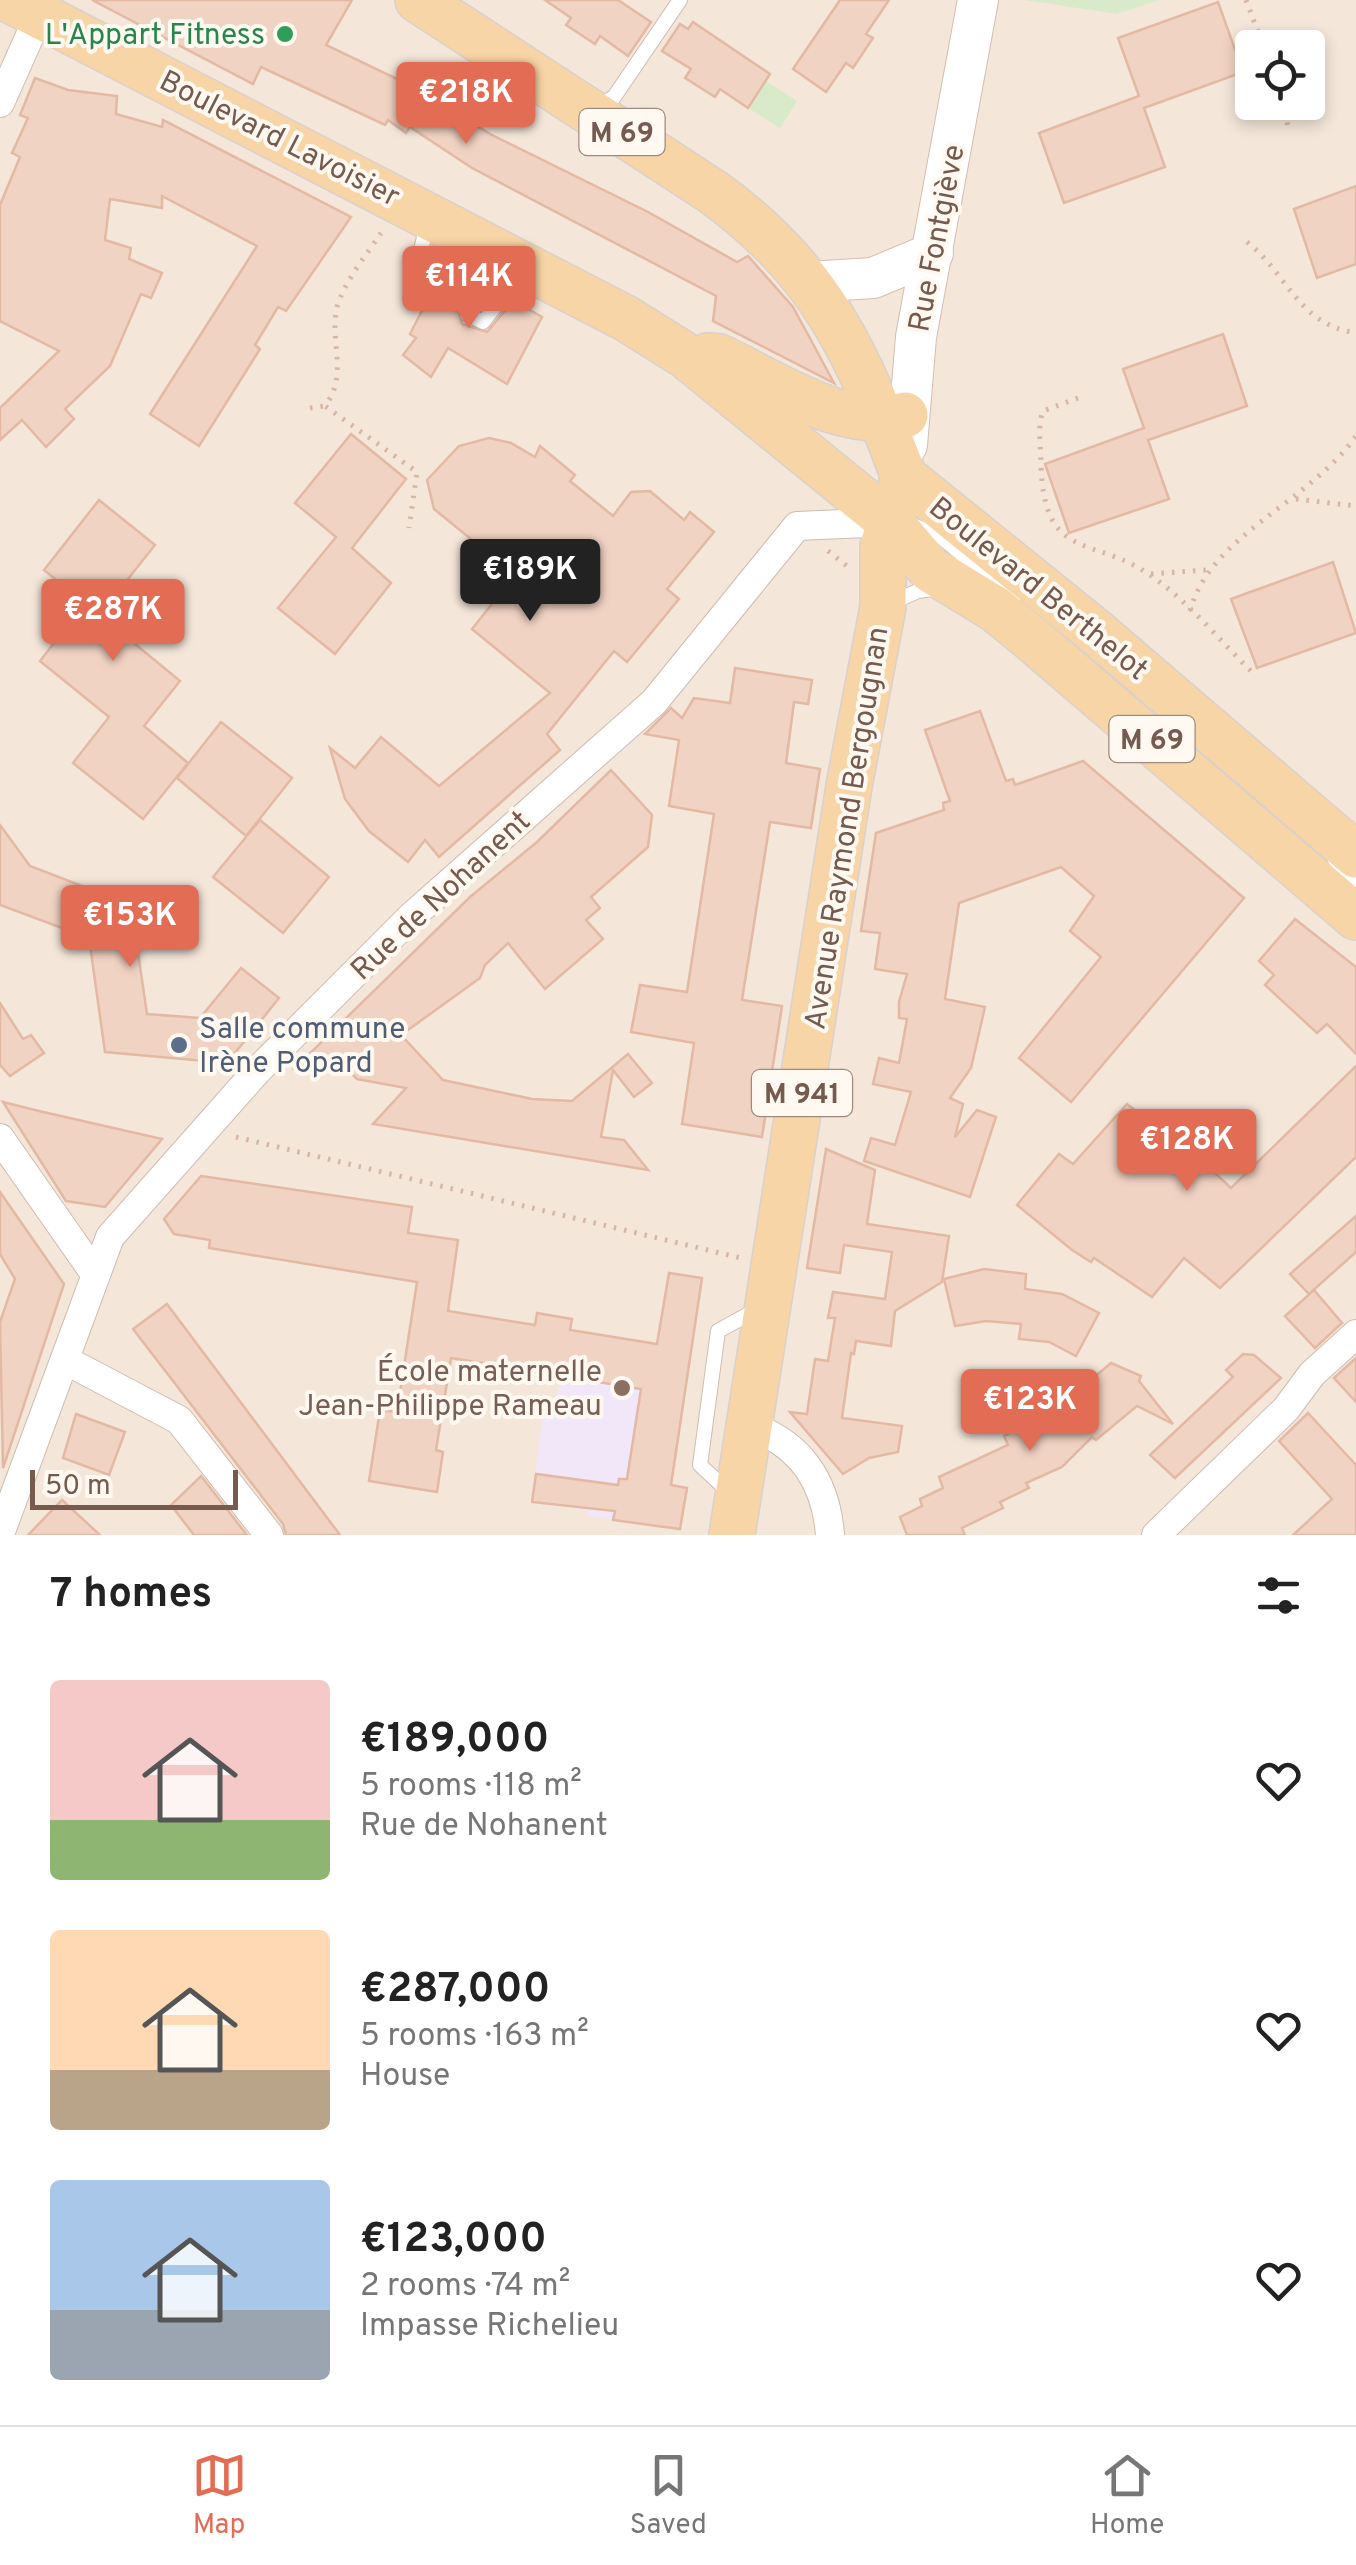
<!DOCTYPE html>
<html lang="en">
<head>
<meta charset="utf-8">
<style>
	:root { --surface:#fff; --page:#f2f2f2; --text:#222; --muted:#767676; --line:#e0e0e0; --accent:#e26c54 }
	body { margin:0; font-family:Overpass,sans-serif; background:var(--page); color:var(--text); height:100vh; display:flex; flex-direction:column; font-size:38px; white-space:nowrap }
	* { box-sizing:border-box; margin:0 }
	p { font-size:32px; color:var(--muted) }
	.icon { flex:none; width:55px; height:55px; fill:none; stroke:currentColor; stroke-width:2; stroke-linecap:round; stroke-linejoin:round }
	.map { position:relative; height:1535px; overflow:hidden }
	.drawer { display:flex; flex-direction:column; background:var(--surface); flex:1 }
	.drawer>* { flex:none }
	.buttons { position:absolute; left:1235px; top:30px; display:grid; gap:20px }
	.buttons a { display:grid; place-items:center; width:90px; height:90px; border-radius:10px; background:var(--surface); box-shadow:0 5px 15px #0003; font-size:50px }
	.scale { position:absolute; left:30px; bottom:25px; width:208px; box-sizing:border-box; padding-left:10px; border:5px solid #775a4e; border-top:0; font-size:28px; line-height:35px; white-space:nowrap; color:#775a4e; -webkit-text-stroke:8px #fff9f1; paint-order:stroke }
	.price { position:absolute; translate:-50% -85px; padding:0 22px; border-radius:10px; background:var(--accent); color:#fff; font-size:32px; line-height:65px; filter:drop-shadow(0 2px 5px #0008) }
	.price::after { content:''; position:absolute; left:50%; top:60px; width:30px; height:22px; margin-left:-15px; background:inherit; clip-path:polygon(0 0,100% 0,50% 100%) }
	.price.current { background:#222; color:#fff }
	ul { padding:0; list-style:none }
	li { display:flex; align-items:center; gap:30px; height:250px; padding:0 50px }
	li span { display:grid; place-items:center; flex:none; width:280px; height:200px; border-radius:10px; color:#555 }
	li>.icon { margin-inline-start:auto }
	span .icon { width:120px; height:120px; fill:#fffc; stroke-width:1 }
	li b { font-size:42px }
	h2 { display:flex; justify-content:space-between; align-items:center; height:120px; padding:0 50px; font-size:42px }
	.tab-bar { display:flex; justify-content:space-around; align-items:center; height:140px; border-top:2px solid var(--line); background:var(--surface); font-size:28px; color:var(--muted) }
	.tab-bar a { display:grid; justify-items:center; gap:5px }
	.tab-bar .current { color:var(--accent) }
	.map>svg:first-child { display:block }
</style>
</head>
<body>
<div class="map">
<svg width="1356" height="1535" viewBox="0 0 1356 1535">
	<rect width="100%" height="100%" fill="#fcf5eb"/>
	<path fill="#f4e6d9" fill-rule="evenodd" d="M0 0H1356V1535H0ZM1252 48H1308V102H1252Z"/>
	<polygon fill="#f1e7f9" points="424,1235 458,1240 449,1311 534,1325 537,1313 572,1319 571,1330 656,1344 669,1273 702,1278 671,1485 687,1488 680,1529 588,1516 588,1510 532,1502 545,1399 557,1400 560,1376 452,1359 436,1449 443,1451 437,1492 369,1481 380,1410 397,1411"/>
	<g fill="#d8eac9">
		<polygon points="1025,0 1159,0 1117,14"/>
		<polygon points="766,81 797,101 780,128 748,108"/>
	</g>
	<g fill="#f1d3c3" stroke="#e3b9a4" stroke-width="2.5">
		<polygon points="92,0 352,0 326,45 414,87 490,134 648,212 737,262 748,256 793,307 834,383 713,321 716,296 472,168 410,127 406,133 388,120 385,125 261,67 253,84"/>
		<polygon points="545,0 618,0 651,22 628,56 600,36 595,44 566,25 571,18"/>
		<polygon points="840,0 889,0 866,34 873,38 853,68 846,63 826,92 793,69"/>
		<polygon points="1218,2 1243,72 1144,108 1165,167 1064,203 1039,133 1139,96 1118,38"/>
		<polygon points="693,22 770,74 748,108 720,89 715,97 685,78 691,69 662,51 680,24 688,29"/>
		<polygon points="35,78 68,90 117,96 116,114 162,127 163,120 351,217 286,311 278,307 255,345 260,349 199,446 150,414 257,246 162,196 162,208 110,199 105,240 131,248 129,259 162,273 151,298 141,294 110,366 65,409 74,419 46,447 22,420 0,440 0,408 59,351 0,321 0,205 20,157 12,153 28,118 20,115"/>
		<polygon points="1356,186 1356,264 1317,278 1294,209"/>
		<polygon points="446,266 482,285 471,304 458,308 462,324 487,332 508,307 521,305 542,317 507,384 448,348 431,377 403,355 416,338 410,334 426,303 440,299 436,285"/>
		<polygon points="1223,334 1247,406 1148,440 1169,499 1069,533 1045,464 1144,428 1123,369"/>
		<polygon points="351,434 406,479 352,548 391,583 335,654 278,608 336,537 295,503"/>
		<polygon points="489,438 511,443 535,457 540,446 575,475 570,481 613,516 631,492 650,491 684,520 690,512 714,532 667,589 679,599 627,662 614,651 547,734 560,750 439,857 425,840 408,862 369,831 345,799 330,748 355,768 381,737 439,786 550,693 472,629 515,575 434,509 427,480 459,446"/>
		<polygon points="99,500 155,545 100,614 95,611 180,681 144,726 188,763 143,819 73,763 109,717 40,661 85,603 44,570"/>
		<polygon points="1333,562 1356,633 1257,668 1231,599"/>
		<polygon points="735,668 812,680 808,704 794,702 786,763 820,769 811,828 770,822 742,1000 782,1006 762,1137 682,1124 694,1043 631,1032 640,985 687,992 714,814 669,806 679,740 645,734 671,708 682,718 694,698 730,703"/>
		<polygon points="980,711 1006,781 1013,779 1015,785 1083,761 1244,898 1071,1102 1019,1058 1101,957 1070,931 1094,896 1061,867 959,903 945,999 985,1007 971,1068 950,1098 963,1104 955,1137 977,1110 996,1117 970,1197 864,1161 871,1138 895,1145 911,1092 873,1084 879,1058 899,1063 907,1019 899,1018 899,1002 907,974 875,969 880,933 861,931 876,833 944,810 943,803 950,801 925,730"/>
		<polygon points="221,722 292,778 246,836 177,778"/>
		<polygon points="611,770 652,815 648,847 591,897 600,908 586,920 603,939 545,989 508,943 485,965 480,978 401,1035 443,1080 532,1099 572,1101 628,1054 652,1083 634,1097 613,1070 601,1137 624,1140 648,1170 373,1124 406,1088 357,1079 338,1059 322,1074 294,1069 470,897 537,842"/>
		<polygon points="260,820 329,877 283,933 213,877"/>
		<polygon points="0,825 30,866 131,905 147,1014 200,1018 241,968 279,998 227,1063 105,1052 89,938 0,905"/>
		<polygon points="1295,919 1356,967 1356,1054 1327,1024 1317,1033 1265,985 1274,975 1259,961"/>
		<polygon points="0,1003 23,1039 31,1035 44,1053 10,1076 0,1065"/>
		<polygon points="1356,1066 1356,1157 1220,1288 1184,1258 1152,1297 1094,1258 1091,1262 1072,1250 1017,1205 1059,1154 1073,1164 1127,1104 1165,1134 1169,1129 1190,1144 1187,1147 1231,1188"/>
		<polygon points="3,1102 39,1111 162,1139 105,1207 66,1201"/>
		<polygon points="826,1149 875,1170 867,1224 949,1236 942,1282 895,1311 891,1346 856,1341 854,1354 851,1353 842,1418 902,1426 898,1452 869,1458 843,1474 790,1412 807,1414 815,1359 828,1361 835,1318 828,1318 833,1292 885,1299 892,1252 844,1245 840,1273 807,1268"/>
		<polygon points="201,1176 412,1207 408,1233 458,1240 448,1311 535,1325 537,1313 572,1319 570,1330 657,1344 669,1273 702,1278 671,1485 687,1488 680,1529 613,1520 615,1511 532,1502 536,1474 618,1485 619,1479 627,1479 641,1389 451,1358 436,1450 443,1452 437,1492 369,1481 380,1410 397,1412 417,1282 209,1248 210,1240 174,1234 164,1219"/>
		<polygon points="0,1192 64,1284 3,1468 0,1322 15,1279 0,1254"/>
		<polygon points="1356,1216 1356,1252 1309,1294 1290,1274"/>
		<polygon points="984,1269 1026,1274 1025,1289 1062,1294 1099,1313 1076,1356 1049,1342 1019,1339 1021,1324 986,1321 955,1326 944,1279"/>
		<polygon points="1314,1290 1342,1323 1315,1348 1285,1316"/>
		<polygon points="167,1304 340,1535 286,1535 283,1524 133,1329"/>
		<polygon points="1243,1354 1254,1355 1281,1378 1175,1478 1150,1455 1233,1377 1226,1370"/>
		<polygon points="1356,1358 1356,1402 1334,1378"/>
		<polygon points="1111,1363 1141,1376 1139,1381 1173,1424 1137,1406 1096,1440 1092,1437 1062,1467 1026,1483 1029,1488 1000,1502 1003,1508 962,1528 965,1535 907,1535 900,1517 922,1506 920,1499 943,1488 939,1477 1008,1445 1004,1436 1032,1422 1056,1401 1061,1405"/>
		<polygon points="1308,1413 1356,1465 1356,1535 1293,1535 1332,1499 1279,1441"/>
		<polygon points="76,1414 125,1432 109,1475 63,1458"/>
		<polygon points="201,1476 247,1535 194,1535 171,1505"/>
		<polygon points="62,1500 100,1535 28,1535"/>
	</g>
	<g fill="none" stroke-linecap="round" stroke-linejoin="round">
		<g stroke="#cebcb0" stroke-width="16">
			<g id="lane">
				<polyline points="595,108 614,97 680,0"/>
				<polyline points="427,225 413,283 431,294"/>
				<polyline points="467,314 483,322 523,271"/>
				<polyline points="910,524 940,536 1014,597"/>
				<polyline points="893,602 918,591 939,588"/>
				<polyline points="1335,860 1356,887"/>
				<polyline points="731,1494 700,1465 718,1331 758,1309"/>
			</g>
		</g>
		<g stroke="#cebcb0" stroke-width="30">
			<g id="street">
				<polyline points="0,103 44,4"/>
				<polyline points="0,1138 95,1274"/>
				<polyline points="65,1360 179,1420 269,1535"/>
				<path d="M749 1426C800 1443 826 1481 830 1535"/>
				<polyline points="0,1534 110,1237 257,1071 412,916 654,702 797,526 890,522"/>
				<polyline points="1156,1535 1286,1409 1312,1374 1356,1334"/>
			</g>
		</g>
		<g stroke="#d4beb0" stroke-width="42">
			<g id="secondary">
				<polyline points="809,282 873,278 933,253"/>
				<polyline points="907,445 916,337 978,0"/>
			</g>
		</g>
		<g stroke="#d9d1cd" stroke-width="48">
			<g id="primary">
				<polyline points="10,0 627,319 686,356 890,522 931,570 995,609 1033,640 1356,917"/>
				<path d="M418 0 713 192C823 272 858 354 904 477"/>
				<path d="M708 356 719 357C775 383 842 431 905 415"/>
				<polyline points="904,477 1096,632 1356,855"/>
				<polyline points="732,1535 849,786 883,607 883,546 904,477"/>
			</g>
		</g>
		<g stroke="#d7b6a5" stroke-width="5" stroke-dasharray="2.5 8" stroke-linecap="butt">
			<polyline points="1246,0 1264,48"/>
			<polyline points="1283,102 1288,127"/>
			<path d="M381 233C367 254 344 282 337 307 329 340 349 375 325 406L417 472 409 528"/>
			<path d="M1247 242C1289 275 1297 324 1356 333"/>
			<path d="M1078 398 1043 411C1037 428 1041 447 1041 465 1044 563 1093 535 1150 575 1188 601 1220 641 1252 672"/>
			<polyline points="310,408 325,406"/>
			<polyline points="1296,499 1356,506"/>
			<polyline points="828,551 847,566"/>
			<polyline points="1151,574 1207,570"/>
			<path d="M1190 611C1210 535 1309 503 1356 436"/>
			<polyline points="236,1137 741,1258"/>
		</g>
		<use href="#lane" stroke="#fff" stroke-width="14"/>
		<use href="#street" stroke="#fff" stroke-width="28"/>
		<use href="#secondary" stroke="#fff" stroke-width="40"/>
		<use href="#primary" stroke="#f8d5a6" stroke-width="45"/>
	</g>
	<circle fill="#2e9e5b" stroke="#fff9f1" stroke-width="4" cx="285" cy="34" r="10"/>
	<circle fill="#5c6f8a" stroke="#fff9f1" stroke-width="4" cx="179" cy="1045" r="10"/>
	<circle fill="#8d6e63" stroke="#fff9f1" stroke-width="4" cx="622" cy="1388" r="10"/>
	<g text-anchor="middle" stroke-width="8" stroke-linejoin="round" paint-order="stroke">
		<g fill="#fff9f1" stroke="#a08a7f" stroke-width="2.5">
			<rect x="579.5" y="109" width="85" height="46" rx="8"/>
			<rect x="1109.5" y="716" width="85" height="46" rx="8"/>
			<rect x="752" y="1070" width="100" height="46" rx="8"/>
		</g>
		<g font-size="28" font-weight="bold" fill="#775a4e">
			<text x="622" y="142">M 69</text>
			<text x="1152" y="749">M 69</text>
			<text x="802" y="1103">M 941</text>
		</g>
		<g font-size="30" fill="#27864d" stroke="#fff9f1" text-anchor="end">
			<text x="265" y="44">L'Appart Fitness</text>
		</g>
		<g font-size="30" fill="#775a4e" stroke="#fff9f1">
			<text transform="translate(280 138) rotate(27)" y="10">Boulevard Lavoisier</text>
			<text transform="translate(936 238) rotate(-79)" y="10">Rue Fontgiève</text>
			<text transform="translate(1039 588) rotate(39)" y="10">Boulevard Berthelot</text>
			<text transform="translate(846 828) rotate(-81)" y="10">Avenue Raymond Bergougnan</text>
			<text transform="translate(440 895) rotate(-43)" y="10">Rue de Nohanent</text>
		</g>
		<g font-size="30" fill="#4e5e75" stroke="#fff9f1" text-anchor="start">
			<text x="199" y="1038">Salle commune<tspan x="199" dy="34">Irène Popard</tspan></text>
		</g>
		<g font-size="30" fill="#785e54" stroke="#fff9f1" text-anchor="end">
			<text x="602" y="1381">École maternelle<tspan x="602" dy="34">Jean-Philippe Rameau</tspan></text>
		</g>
	</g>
</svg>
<div class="buttons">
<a><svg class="icon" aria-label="locate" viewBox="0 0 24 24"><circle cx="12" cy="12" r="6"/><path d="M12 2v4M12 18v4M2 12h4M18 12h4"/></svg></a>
</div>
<div class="scale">50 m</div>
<b class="price" style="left:466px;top:147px">€218K</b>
<b class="price" style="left:469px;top:331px">€114K</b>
<b class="price current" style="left:530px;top:624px">€189K</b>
<b class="price" style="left:113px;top:664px">€287K</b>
<b class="price" style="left:130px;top:970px">€153K</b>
<b class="price" style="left:1187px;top:1194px">€128K</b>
<b class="price" style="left:1030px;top:1454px">€123K</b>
</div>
<section class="drawer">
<h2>7 homes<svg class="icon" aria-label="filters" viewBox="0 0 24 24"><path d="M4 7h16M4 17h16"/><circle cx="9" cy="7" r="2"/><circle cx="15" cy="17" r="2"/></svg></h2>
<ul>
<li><span style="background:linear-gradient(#f6c9c9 70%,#8fb573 0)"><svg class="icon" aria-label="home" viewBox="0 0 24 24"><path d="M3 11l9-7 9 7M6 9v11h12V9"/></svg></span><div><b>€189,000</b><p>5 rooms · 118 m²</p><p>Rue de Nohanent</p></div><svg class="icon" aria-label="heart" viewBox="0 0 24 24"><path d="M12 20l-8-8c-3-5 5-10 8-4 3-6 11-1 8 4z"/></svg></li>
<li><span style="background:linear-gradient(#ffd9b3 70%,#b9a48a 0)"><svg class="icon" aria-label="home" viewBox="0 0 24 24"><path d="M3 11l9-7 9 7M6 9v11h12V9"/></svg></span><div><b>€287,000</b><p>5 rooms · 163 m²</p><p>House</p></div><svg class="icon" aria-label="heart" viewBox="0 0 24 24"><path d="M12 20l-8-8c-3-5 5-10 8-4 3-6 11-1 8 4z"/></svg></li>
<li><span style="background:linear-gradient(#a9c7e8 65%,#9aa5b1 0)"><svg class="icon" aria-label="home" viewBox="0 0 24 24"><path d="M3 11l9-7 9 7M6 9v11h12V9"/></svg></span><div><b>€123,000</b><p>2 rooms · 74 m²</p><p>Impasse Richelieu</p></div><svg class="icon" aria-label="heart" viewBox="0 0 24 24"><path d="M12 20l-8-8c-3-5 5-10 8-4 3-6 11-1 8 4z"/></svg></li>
</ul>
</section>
<nav class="tab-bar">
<a class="current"><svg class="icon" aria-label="map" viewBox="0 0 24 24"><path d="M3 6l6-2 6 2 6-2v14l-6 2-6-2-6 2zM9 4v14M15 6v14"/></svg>Map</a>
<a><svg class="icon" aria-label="saved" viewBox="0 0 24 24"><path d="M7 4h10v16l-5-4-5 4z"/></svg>Saved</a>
<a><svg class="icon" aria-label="home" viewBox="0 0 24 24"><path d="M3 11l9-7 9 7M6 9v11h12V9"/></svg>Home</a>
</nav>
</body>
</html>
